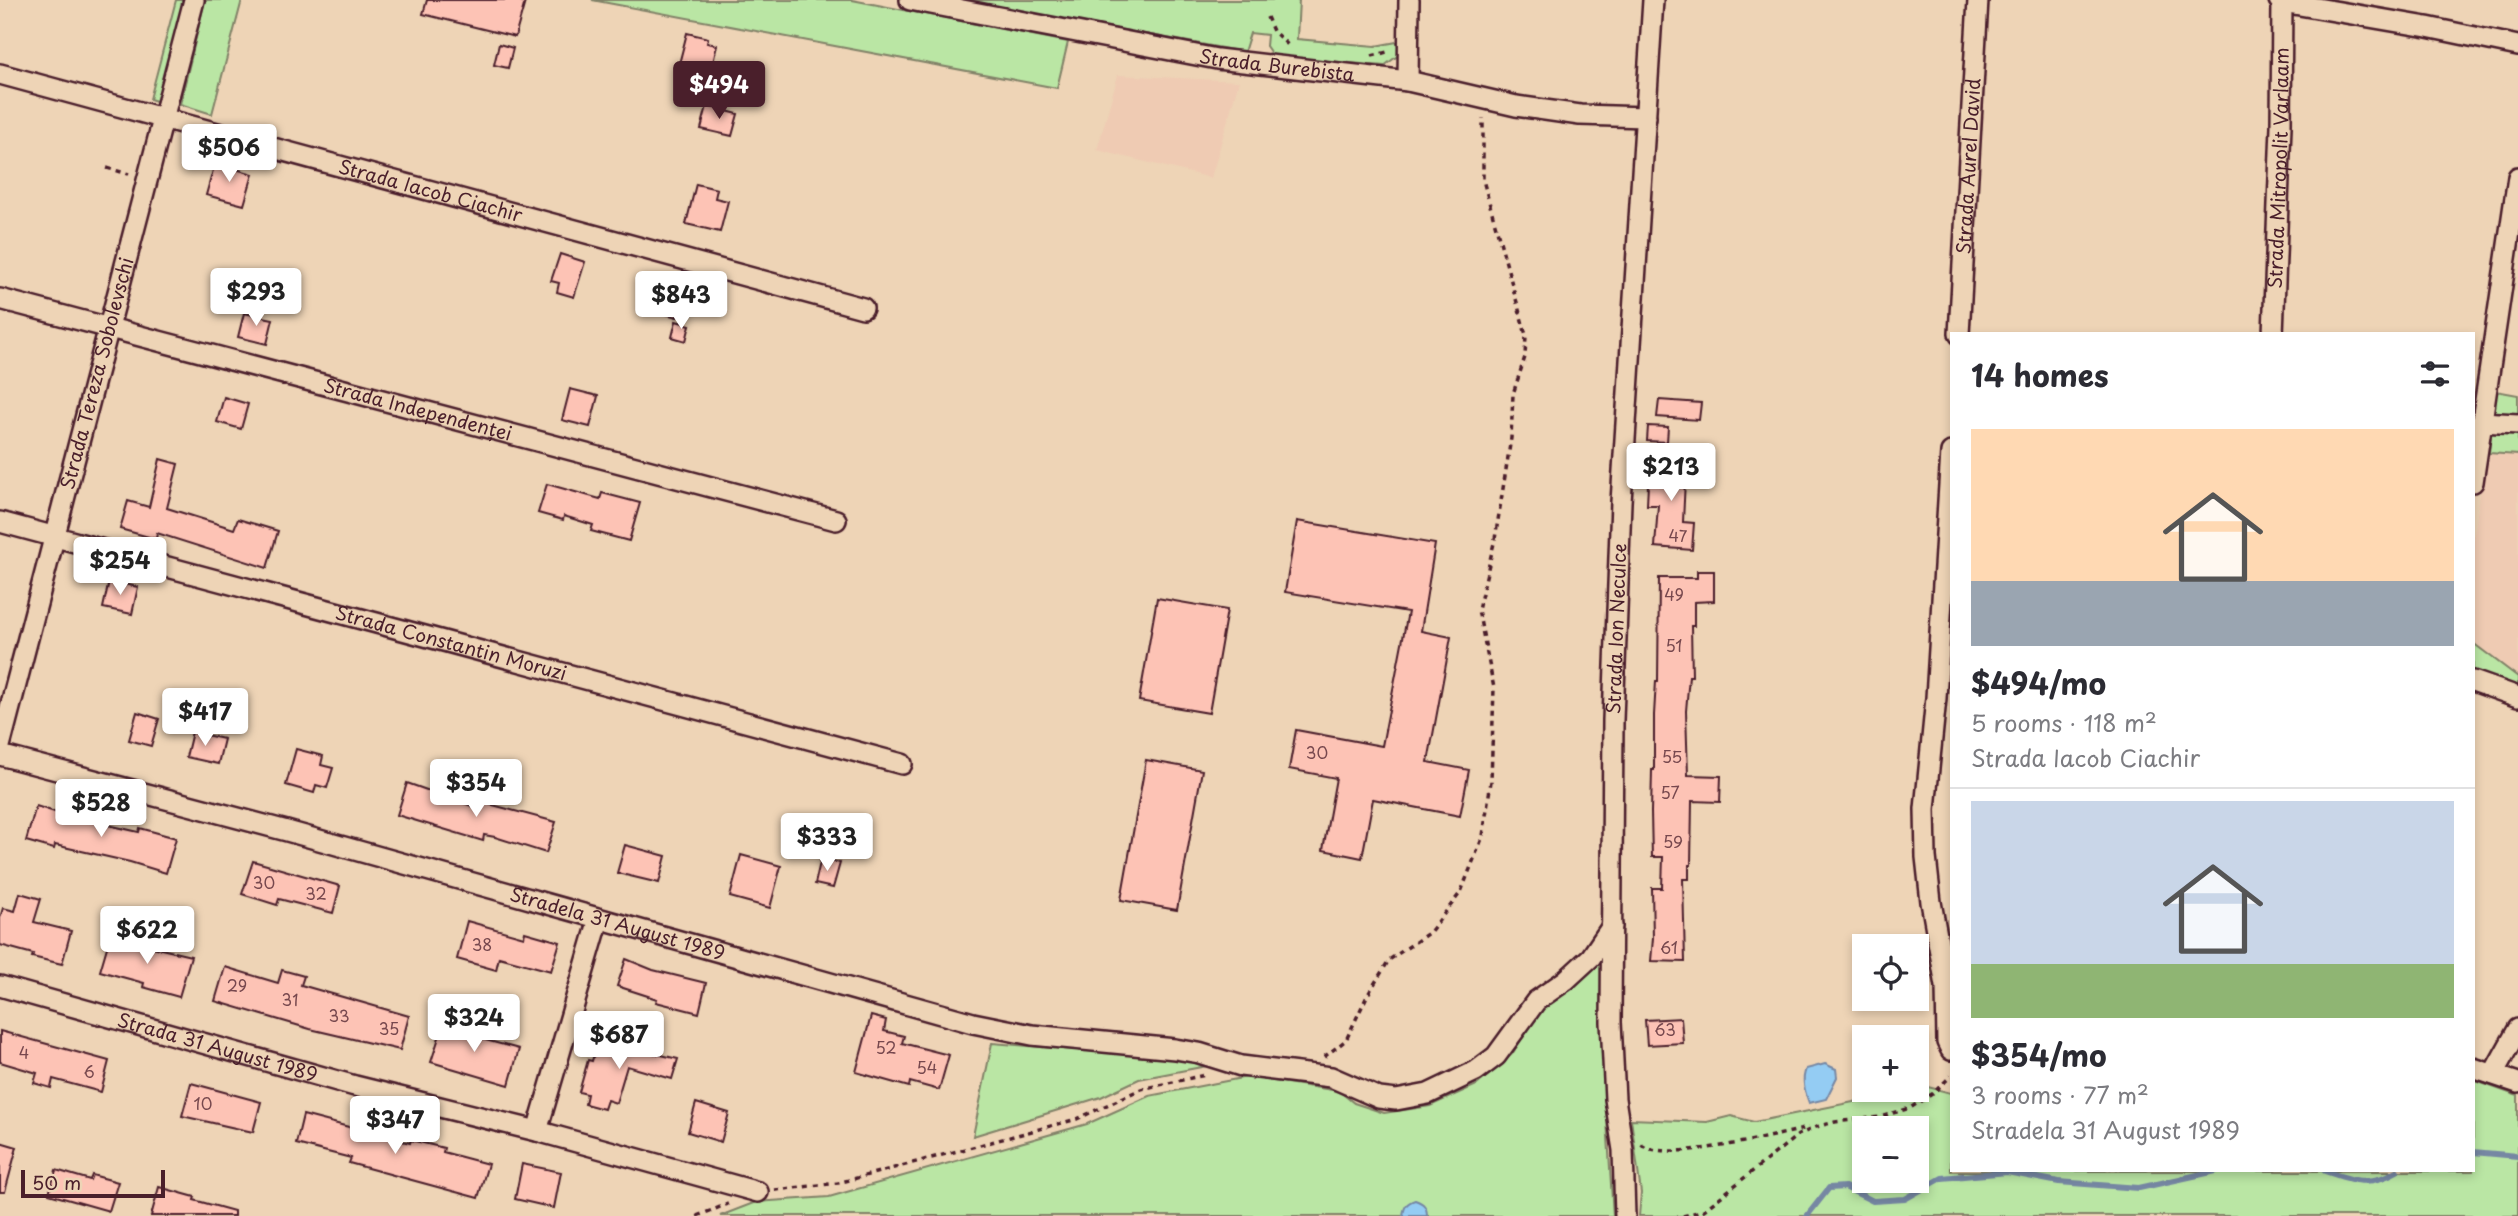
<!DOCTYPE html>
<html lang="en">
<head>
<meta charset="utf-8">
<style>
	:root { --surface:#fff; --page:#f7f7f7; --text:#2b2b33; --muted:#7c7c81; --line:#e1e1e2; --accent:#4a1f2b }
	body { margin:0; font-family:"Playpen Sans",sans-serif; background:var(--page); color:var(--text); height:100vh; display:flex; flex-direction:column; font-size:26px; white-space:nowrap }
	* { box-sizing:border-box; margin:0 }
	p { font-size:23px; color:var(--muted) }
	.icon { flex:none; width:38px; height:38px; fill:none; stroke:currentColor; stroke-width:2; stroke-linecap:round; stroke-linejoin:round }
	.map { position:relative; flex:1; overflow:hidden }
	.side { position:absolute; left:1950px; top:332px; width:525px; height:840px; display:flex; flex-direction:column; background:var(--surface); border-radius:0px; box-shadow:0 4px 10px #0003 }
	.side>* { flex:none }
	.fabs { position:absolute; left:1852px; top:934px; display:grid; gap:14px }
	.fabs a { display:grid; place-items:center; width:77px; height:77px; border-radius:0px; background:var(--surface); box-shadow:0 4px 10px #0003; font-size:35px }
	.scale { position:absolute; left:21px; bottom:18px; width:144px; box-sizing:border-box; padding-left:7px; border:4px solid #4a1f2b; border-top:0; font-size:19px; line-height:24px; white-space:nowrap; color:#4a1f2b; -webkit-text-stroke:5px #eed4b6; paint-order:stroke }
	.price { position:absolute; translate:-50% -60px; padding:0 16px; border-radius:7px; background:#fff; color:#222; font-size:23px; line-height:46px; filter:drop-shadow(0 2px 4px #0008) }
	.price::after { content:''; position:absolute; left:50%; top:42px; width:21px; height:16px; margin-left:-10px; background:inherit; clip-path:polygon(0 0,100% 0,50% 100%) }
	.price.active { background:var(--accent); color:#fff }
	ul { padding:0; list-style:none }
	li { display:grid; align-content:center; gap:14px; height:371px; padding:0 21px }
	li+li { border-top:2px solid var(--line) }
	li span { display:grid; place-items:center; height:217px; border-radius:0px; color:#555 }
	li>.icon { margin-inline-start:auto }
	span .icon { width:126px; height:126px; fill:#fffc; stroke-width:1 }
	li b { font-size:30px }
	h2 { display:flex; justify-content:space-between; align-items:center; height:84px; padding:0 21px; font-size:30px }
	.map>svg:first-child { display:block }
</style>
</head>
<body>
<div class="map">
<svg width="2518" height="1216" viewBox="0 0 2518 1216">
	<rect width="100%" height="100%" fill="#eed4b6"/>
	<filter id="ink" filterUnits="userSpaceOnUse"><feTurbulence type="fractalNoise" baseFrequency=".0143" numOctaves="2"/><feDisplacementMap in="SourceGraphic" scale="14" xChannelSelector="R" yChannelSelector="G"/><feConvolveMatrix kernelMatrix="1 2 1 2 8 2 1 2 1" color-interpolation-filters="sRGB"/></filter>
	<g filter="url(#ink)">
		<g fill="#efcbb3">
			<polygon points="1118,75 1239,81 1211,178 1097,150"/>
			<polygon points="2489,453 2518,455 2518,677 2473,643 2473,542 2484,468"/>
		</g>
		<g fill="#bae6a4" stroke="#828268" stroke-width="2" fill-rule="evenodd">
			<polygon points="176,0 186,0 159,102 150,99"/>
			<polygon points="205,0 242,0 212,114 180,104"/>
			<polygon points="592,0 852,0 1068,42 1057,88"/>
			<polygon points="959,0 1299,0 1297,39 1375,46 1397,42 1400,54 1384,66 1273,56 1266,46 1267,35 1250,33 1244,52"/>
			<polygon points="2496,391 2518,395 2518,455 2489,453"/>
			<polygon points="2473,643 2518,677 2518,691 2473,673"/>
			<polygon points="1604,956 1606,1104 1613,1216 720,1216 756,1202 829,1197 1087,1124 1149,1096 1247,1077 1339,1091 1354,1103 1384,1113 1430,1106 1477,1085 1512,1054 1539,1012"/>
			<polygon points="992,1043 1171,1058 1212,1065 1139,1079 1101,1097 973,1136"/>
			<path d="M2473 1080 2518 1096V1216H1639L1641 1193 1631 1119 1707 1122 1731 1116 1754 1122 1928 1087 1951 1093V1171H2473ZM1864 1129H1916V1181H1864Z"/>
		</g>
		<g fill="#94ccf3" stroke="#7687a3" stroke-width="2">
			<path d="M1825 1064 1836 1069 1837 1077 1826 1099 1809 1103C1805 1092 1801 1080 1806 1069Z"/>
			<path d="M1415 1200C1424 1203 1427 1207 1427 1216H1403C1404 1207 1406 1203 1415 1200Z"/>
		</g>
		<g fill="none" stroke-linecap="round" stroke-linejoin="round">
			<g stroke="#7687a3" stroke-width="6">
				<polyline points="2473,1152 2518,1156"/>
				<path d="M2325 1171C2353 1181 2370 1187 2397 1171"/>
				<polyline points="1807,1216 1829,1188 1845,1187 1873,1201 1905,1199 1942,1178 2007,1172 2059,1182 2139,1188 2216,1171"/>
			</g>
		</g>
		<g fill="#fdc3b5" stroke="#4a1f2b" stroke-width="2">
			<polygon points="427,0 515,0 525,2 515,37 423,14"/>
			<polygon points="687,33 708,38 707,43 717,45 711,72 679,64"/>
			<polygon points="499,44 513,48 508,68 494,65"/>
			<polygon points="707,106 738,114 732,136 701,129"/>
			<polygon points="215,163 253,174 244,205 206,195"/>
			<polygon points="696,184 717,189 715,198 728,201 720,232 686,224"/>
			<polygon points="560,254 585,262 574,297 557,292 559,283 551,281"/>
			<polygon points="655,277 685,285 677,317 647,309"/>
			<polygon points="244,313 273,319 267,344 238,337"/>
			<polygon points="676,321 690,325 686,341 672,337"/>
			<polygon points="570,389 598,396 590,427 562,420"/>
			<polygon points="224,397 248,404 241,429 217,422"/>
			<polygon points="1659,400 1701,403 1699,420 1657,417"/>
			<polygon points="1648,426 1668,427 1667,442 1647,441"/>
			<polygon points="1658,456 1691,458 1690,480 1685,479 1683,522 1694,523 1692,550 1655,547 1658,505 1647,505 1648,484 1657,484"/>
			<polygon points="160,459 178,464 167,508 234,529 238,519 278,531 267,568 157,533 156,539 120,529 128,501 149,507"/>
			<polygon points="547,484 600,499 602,493 640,503 629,541 591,531 593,525 564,516 563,520 538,513"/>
			<polygon points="1297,521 1435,544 1421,631 1451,637 1428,762 1469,770 1460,816 1373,799 1362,858 1323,850 1336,778 1289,769 1296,730 1382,746 1408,612 1285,592"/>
			<polygon points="1697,571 1714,571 1714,601 1694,602 1694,626 1691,626 1692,676 1689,676 1686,711 1688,775 1721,776 1720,802 1692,801 1691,865 1689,865 1689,879 1683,879 1685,962 1651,961 1653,938 1652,888 1662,888 1663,857 1652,857 1651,812 1652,770 1654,770 1654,715 1656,681 1658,681 1659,578 1697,578"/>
			<polygon points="109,581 138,587 132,614 103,608"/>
			<polygon points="1157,598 1227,610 1209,713 1139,701"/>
			<polygon points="137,712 159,719 151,746 129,740"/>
			<polygon points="192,732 224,739 218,764 186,757"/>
			<polygon points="296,749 323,756 321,765 333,768 327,788 316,785 314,793 286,785"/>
			<polygon points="1146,760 1202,770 1177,910 1121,900"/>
			<polygon points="407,783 472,806 474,800 556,822 546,853 495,837 484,835 483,841 397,815"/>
			<polygon points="36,806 64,815 139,832 140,828 176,838 166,873 130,862 55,845 54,849 26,841"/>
			<polygon points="625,845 666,856 659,883 617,873"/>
			<polygon points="741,855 781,866 770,908 730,897"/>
			<polygon points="821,858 840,863 833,888 815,884"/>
			<polygon points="253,861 340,886 333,913 279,899 277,905 242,894"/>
			<polygon points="20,893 41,899 34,922 71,931 62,964 32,957 33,954 0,945 0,918 3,908 15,911"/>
			<polygon points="467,921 524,937 525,932 560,942 551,971 499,957 496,970 457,959"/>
			<polygon points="110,937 191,956 179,997 143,987 144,983 100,971"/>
			<polygon points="626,959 653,970 706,983 699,1013 656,1002 657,999 617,986"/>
			<polygon points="225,967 278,983 282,970 304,976 301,985 409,1016 400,1050 310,1029 215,1001"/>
			<polygon points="871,1016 886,1020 884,1031 904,1036 902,1043 949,1055 939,1090 910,1082 909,1087 856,1072"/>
			<polygon points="1681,1018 1683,1043 1647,1045 1645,1020"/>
			<polygon points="445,1019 480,1031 478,1038 519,1049 509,1085 431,1062"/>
			<polygon points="0,1031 109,1061 101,1092 53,1079 51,1088 34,1083 37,1073 0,1062"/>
			<polygon points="598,1040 678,1059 672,1079 627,1066 616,1103 607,1100 604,1109 585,1104 587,1094 579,1092 588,1060 592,1061"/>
			<polygon points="191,1083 261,1102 253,1132 182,1116"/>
			<polygon points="696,1103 729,1113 721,1142 688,1132"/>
			<polygon points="303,1115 410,1143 411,1140 444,1148 443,1152 488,1164 478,1198 349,1163 351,1158 296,1144"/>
			<polygon points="0,1142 17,1147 5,1192 0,1192"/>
			<polygon points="522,1164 561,1172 554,1208 515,1199"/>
			<polygon points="56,1170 90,1180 92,1175 118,1182 109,1211 49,1194"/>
			<polygon points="159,1187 195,1197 194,1200 234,1211 234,1216 151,1216"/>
		</g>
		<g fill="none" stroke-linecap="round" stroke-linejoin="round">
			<g stroke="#4a1f2b" stroke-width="24">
				<g id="minor">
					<path id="s1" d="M910 0 1217 59 1408 81 1516 106 1580 115 1646 117"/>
					<polyline points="2279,0 2282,2 2427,27 2518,46"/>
					<path id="s2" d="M0 74 863 308"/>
					<polyline points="1408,81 1409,0"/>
					<path id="s3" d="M0 299 836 520"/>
					<path id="s4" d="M1959 334 1978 0"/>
					<path id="s5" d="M2273 334 2281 126 2282 0"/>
					<polyline points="2481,422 2518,424"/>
					<polyline points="1951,452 1936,698 1925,809 1926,857 1931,902 1946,986 1947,1042 1951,1050"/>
					<polyline points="2473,482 2518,177"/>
					<path id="s6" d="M0 522 902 764"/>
					<polyline points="2473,681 2518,697"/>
					<path id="s7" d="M0 746 194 0"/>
					<path id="s8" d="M0 755 287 831 973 1023 1032 1035 1175 1049 1199 1053 1241 1066 1331 1077 1379 1098 1396 1100 1428 1094 1476 1071 1496 1056 1536 1001 1566 980 1591 957 1612 926"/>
					<path id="s9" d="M0 986 355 1086 537 1131 758 1192"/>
					<polyline points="2473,1068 2518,1083"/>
					<polyline points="2493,1074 2518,1029"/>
					<polyline points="537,1131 599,919"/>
					<path id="s10" d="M1625 1216 1623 1150 1615 1099 1611 1022 1613 720 1621 502 1653 0"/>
				</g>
			</g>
			<g stroke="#4a1f2b" stroke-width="3.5" stroke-dasharray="5 5" stroke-linecap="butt">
				<polyline points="1267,17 1273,31 1291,48"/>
				<polyline points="1372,56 1391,51"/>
				<polyline points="107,168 129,174"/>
				<polyline points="1324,1057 1346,1040 1367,996 1389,960 1430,932 1461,892 1483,836 1491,781 1494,688 1478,610 1495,539 1511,438 1513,394 1525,357 1526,335 1483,180 1483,118"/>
				<path d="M1641 1145C1668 1163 1775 1135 1809 1128"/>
				<polyline points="775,1190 838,1183 1077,1119 1141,1089 1205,1075"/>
				<polyline points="697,1216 728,1204"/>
				<polyline points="1683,1216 1704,1210 1798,1135 1816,1127 1835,1122 1880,1117 1910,1108 1932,1094 1951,1076"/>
			</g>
			<use href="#minor" stroke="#eed4b6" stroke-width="19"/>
		</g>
	</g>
	<g text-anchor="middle" stroke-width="7" stroke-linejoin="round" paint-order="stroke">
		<g font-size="16" fill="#77484e">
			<text x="1678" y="542">47</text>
			<text x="1674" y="601">49</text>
			<text x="1674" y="652">51</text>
			<text x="1317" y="759">30</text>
			<text x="1672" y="763">55</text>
			<text x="1670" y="799">57</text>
			<text x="1673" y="848">59</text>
			<text x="264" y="889">30</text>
			<text x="316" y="900">32</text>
			<text x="482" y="951">38</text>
			<text x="1669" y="954">61</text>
			<text x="237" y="992">29</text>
			<text x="290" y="1006">31</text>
			<text x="339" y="1022">33</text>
			<text x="389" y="1035">35</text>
			<text x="1665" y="1036">63</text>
			<text x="886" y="1054">52</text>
			<text x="24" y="1059">4</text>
			<text x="927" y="1074">54</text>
			<text x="89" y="1078">6</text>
			<text x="203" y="1110">10</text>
		</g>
		<g font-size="19" fill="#4a1f2b" stroke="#eed4b6">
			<text dy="7" stroke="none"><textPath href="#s1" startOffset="373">Strada Burebista</textPath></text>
			<text dy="7" stroke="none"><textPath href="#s4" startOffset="168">Strada Aurel David</textPath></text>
			<text dy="7" stroke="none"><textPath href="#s5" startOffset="166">Strada Mitropolit Varlaam</textPath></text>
			<text dy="7" stroke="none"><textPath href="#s2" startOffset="446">Strada Iacob Ciachir</textPath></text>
			<text dy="7" stroke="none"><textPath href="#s7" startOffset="385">Strada Tereza Sobolevschi</textPath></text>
			<text dy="7" stroke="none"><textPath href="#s3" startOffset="432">Strada Independenței</textPath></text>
			<text dy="7" stroke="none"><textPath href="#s10" startOffset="588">Strada Ion Neculce</textPath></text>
			<text dy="7" stroke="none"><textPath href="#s6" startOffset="467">Strada Constantin Moruzi</textPath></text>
			<text dy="7" stroke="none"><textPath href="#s8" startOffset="640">Stradela 31 August 1989</textPath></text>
			<text dy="7" stroke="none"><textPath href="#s9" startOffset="226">Strada 31 August 1989</textPath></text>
		</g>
	</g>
</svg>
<div class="fabs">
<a><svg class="icon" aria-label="locate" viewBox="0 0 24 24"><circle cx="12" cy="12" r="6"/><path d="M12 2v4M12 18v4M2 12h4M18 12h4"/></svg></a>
<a>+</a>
<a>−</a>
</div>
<div class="scale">50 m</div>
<b class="price active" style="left:719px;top:121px">$494</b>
<b class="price" style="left:229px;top:184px">$506</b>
<b class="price" style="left:256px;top:328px">$293</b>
<b class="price" style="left:681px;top:331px">$843</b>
<b class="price" style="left:1671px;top:503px">$213</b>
<b class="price" style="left:120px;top:597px">$254</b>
<b class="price" style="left:205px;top:748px">$417</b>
<b class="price" style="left:476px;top:819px">$354</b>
<b class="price" style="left:101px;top:839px">$528</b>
<b class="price" style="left:827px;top:873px">$333</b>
<b class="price" style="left:147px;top:966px">$622</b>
<b class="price" style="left:474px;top:1054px">$324</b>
<b class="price" style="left:619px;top:1071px">$687</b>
<b class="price" style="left:395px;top:1156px">$347</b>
<section class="side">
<h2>14 homes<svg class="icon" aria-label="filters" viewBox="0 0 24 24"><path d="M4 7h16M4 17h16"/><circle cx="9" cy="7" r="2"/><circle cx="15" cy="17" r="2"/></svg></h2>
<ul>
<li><span style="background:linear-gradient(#ffd9b3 70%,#9aa5b1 0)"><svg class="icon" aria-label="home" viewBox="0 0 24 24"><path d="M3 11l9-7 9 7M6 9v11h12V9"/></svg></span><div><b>$494/mo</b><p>5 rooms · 118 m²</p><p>Strada Iacob Ciachir</p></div></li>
<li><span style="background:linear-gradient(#c9d6e8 75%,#8fb573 0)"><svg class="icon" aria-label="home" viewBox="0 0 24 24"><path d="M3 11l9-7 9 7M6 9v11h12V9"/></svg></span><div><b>$354/mo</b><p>3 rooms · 77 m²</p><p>Stradela 31 August 1989</p></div></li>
</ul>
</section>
</div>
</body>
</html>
